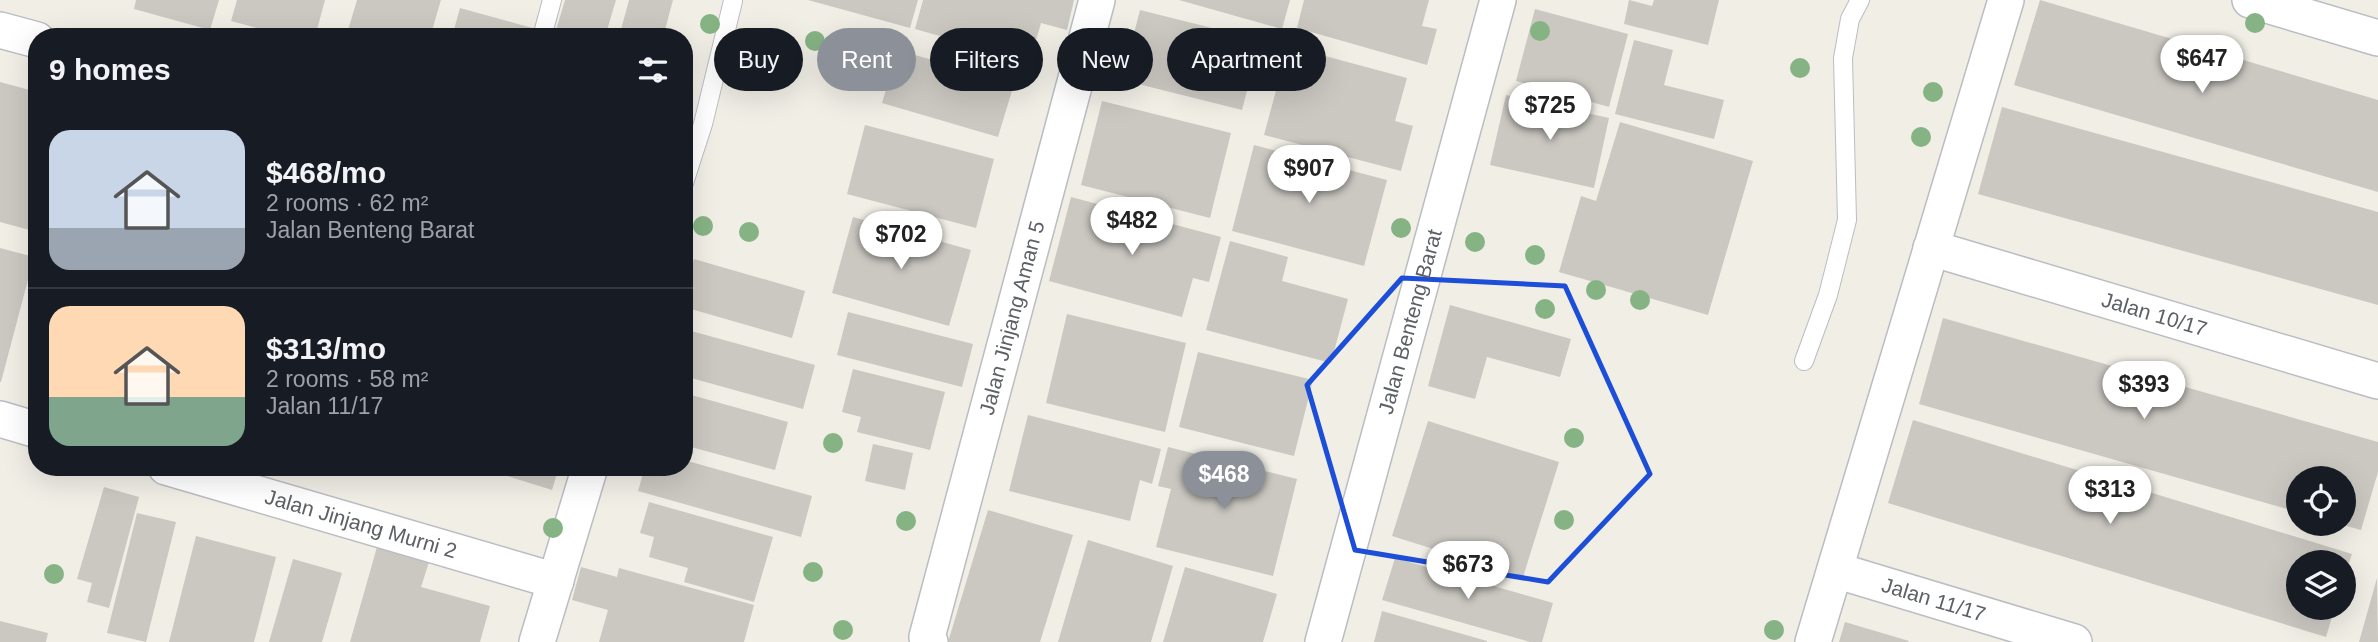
<!DOCTYPE html>
<html lang="en">
<head>
<meta charset="utf-8">
<style>
	:root { --surface:#171b24; --page:#242831; --text:#f1f3f6; --muted:#9ea1a6; --line:#363941; --accent:#8c9099 }
	body { margin:0; font-family:Arial,sans-serif; background:var(--page); color:var(--text); height:100vh; display:flex; flex-direction:column; font-size:26px; white-space:nowrap }
	* { box-sizing:border-box; margin:0 }
	p { font-size:23px; color:var(--muted) }
	.icon { flex:none; width:38px; height:38px; fill:none; stroke:currentColor; stroke-width:2; stroke-linecap:round; stroke-linejoin:round }
	.map { position:relative; flex:1; overflow:hidden }
	.panel { position:absolute; left:28px; top:28px; width:665px; height:448px; display:flex; flex-direction:column; background:var(--surface); border-radius:28px; box-shadow:0 7px 28px #0002 }
	.panel>* { flex:none }
	.guide { position:absolute; left:714px; top:28px; width:665px; height:63px; display:flex; gap:14px }
	.buttons { position:absolute; left:2286px; top:466px; display:grid; gap:14px }
	.buttons a { display:grid; place-items:center; width:70px; height:70px; border-radius:50%; background:var(--surface); box-shadow:0 7px 28px #0002; font-size:35px }
	.price { position:absolute; translate:-50% -60px; padding:0 16px; border-radius:24px; background:#fff; color:#222; font-size:23px; line-height:46px; filter:drop-shadow(0 2px 4px #0008) }
	.price::after { content:''; position:absolute; left:50%; top:42px; width:21px; height:16px; margin-left:-10px; background:inherit; clip-path:polygon(0 0,100% 0,50% 100%) }
	.price.on { background:var(--accent); color:#fff }
	ul { padding:0; list-style:none }
	li { display:flex; align-items:center; gap:21px; height:175px; padding:0 21px }
	li+li { border-top:2px solid var(--line) }
	li span { display:grid; place-items:center; flex:none; width:196px; height:140px; border-radius:21px; color:#555 }
	li>.icon { margin-inline-start:auto }
	span .icon { width:84px; height:84px; fill:#fffc; stroke-width:1 }
	li b { font-size:30px }
	h2 { display:flex; justify-content:space-between; align-items:center; height:84px; padding:0 21px; font-size:30px }
	.pill { padding:0 24px; border-radius:32px; background:var(--surface); box-shadow:0 7px 28px #0002; font-size:24px; line-height:63px }
	.pill.on { background:var(--accent); color:#fff }
	.map>svg:first-child { display:block }
</style>
</head>
<body>
<div class="map">
<svg width="2378" height="642" viewBox="0 0 2378 642">
	<rect width="100%" height="100%" fill="#f0eee5"/>
	<g fill="#cbc8c2">
		<polygon points="136,0 219,0 210,30 134,9"/>
		<polygon points="237,0 325,0 315,37 290,37 231,21"/>
		<polygon points="357,0 441,0 430,37 346,37"/>
		<polygon points="565,0 616,0 605,37 554,37"/>
		<polygon points="629,0 673,0 663,37 619,37"/>
		<polygon points="808,0 918,0 910,28"/>
		<polygon points="923,0 1074,0 1067,30 1041,23 1030,61 915,29"/>
		<polygon points="1179,0 1290,0 1282,29"/>
		<polygon points="1304,0 1429,0 1422,26 1437,29 1427,65 1297,28"/>
		<polygon points="1629,0 1652,6 1654,0 1719,0 1708,45 1624,24"/>
		<polygon points="2040,0 2378,100 2378,192 2014,85"/>
		<polygon points="460,8 536,29 534,37 452,37"/>
		<polygon points="1535,9 1628,34 1609,107 1516,81"/>
		<polygon points="1140,10 1260,40 1242,110 1122,80"/>
		<polygon points="1634,40 1673,50 1664,85 1724,100 1714,139 1615,114"/>
		<polygon points="1288,46 1407,78 1395,121 1413,126 1401,171 1264,135"/>
		<polygon points="898,50 1014,84 998,137 882,103"/>
		<polygon points="0,82 37,92 37,232 0,222"/>
		<polygon points="1506,95 1609,118 1594,188 1490,165"/>
		<polygon points="1102,101 1231,133 1210,218 1081,185"/>
		<polygon points="2002,107 2378,212 2378,305 1978,194"/>
		<polygon points="1620,122 1753,161 1708,315 1559,272 1581,196 1596,201"/>
		<polygon points="865,125 994,159 976,228 847,194"/>
		<polygon points="1254,145 1387,180 1364,266 1232,231"/>
		<polygon points="1071,197 1221,237 1209,282 1193,278 1182,317 1049,281"/>
		<polygon points="853,217 971,250 949,326 832,293"/>
		<polygon points="1230,241 1288,257 1282,281 1348,299 1331,363 1206,330"/>
		<polygon points="0,248 34,257 1,382 0,382"/>
		<polygon points="694,259 805,291 792,338 684,307 684,292"/>
		<polygon points="1450,305 1571,339 1560,377 1487,357 1475,399 1428,386"/>
		<polygon points="848,312 973,344 962,387 837,355"/>
		<polygon points="1067,314 1186,343 1165,432 1046,403"/>
		<polygon points="1943,318 2378,442 2378,472 2361,530 2343,525 2343,478 2298,478 2298,512 1919,404"/>
		<polygon points="684,329 815,365 803,409 684,376"/>
		<polygon points="1198,352 1313,380 1294,456 1179,427"/>
		<polygon points="853,369 945,392 930,450 857,432 861,417 842,412"/>
		<polygon points="684,393 788,422 775,470 684,445"/>
		<polygon points="1028,415 1161,449 1152,484 1140,480 1130,521 1009,491"/>
		<polygon points="1913,420 2352,554 2344,579 2343,562 2298,562 2298,607 2335,607 2326,637 1888,503"/>
		<polygon points="1428,421 1559,462 1523,577 1392,536"/>
		<polygon points="873,444 913,453 905,490 865,481"/>
		<polygon points="1168,447 1297,479 1273,576 1156,547 1171,489 1158,486"/>
		<polygon points="684,460 812,496 801,537 638,491 645,467 684,467"/>
		<polygon points="479,467 559,467 552,490"/>
		<polygon points="104,487 139,497 109,608 87,602 92,583 77,579"/>
		<polygon points="649,502 773,537 754,602 684,582 688,568 649,557 654,537 640,533"/>
		<polygon points="988,510 1073,535 1040,642 948,642"/>
		<polygon points="137,513 176,522 146,642 107,633"/>
		<polygon points="196,536 276,557 254,642 169,642"/>
		<polygon points="1088,540 1173,566 1151,642 1058,642"/>
		<polygon points="377,547 429,562 421,587 490,606 480,642 350,642"/>
		<polygon points="1395,558 1553,603 1542,642 1530,642 1382,600"/>
		<polygon points="293,559 342,573 322,642 269,642"/>
		<polygon points="581,567 617,577 619,568 754,605 744,642 599,642 608,610 572,600"/>
		<polygon points="1185,567 1277,594 1263,642 1163,642"/>
		<polygon points="2377,578 2378,642 2359,642"/>
		<polygon points="1382,611 1487,641 1487,642 1374,642"/>
		<polygon points="0,621 48,633 46,642 0,642"/>
		<polygon points="1845,622 1909,641 1908,642 1839,642"/>
	</g>
	<g fill="none" stroke-linecap="round" stroke-linejoin="round">
		<g stroke="#babdc2" stroke-width="20">
			<g id="service">
				<polyline points="542,37 552,0"/>
				<polyline points="684,183 703,124 733,1"/>
				<polyline points="1804,361 1828,295 1847,220 1843,58 1850,19 1860,0"/>
			</g>
		</g>
		<g stroke="#babdc2" stroke-width="38">
			<g id="minor">
				<polyline points="2250,0 2378,38"/>
				<polyline points="0,30 37,40"/>
				<path id="s1" d="M1931 248 2378 381"/>
				<polyline points="0,419 37,430"/>
				<path id="s2" d="M166 467 556 581"/>
				<path id="s3" d="M1835 570 2074 642"/>
				<polyline points="537,642 590,467"/>
				<path id="s4" d="M930 642 927 637 1097 0"/>
				<path id="s5" d="M1323 642 1498 0"/>
				<polyline points="1813,642 2006,0"/>
			</g>
		</g>
		<use href="#service" stroke="#fff" stroke-width="18"/>
		<use href="#minor" stroke="#fff" stroke-width="35"/>
	</g>
	<g fill="#86b384">
		<circle cx="2255" cy="23" r="10"/>
		<circle cx="710" cy="24" r="10"/>
		<circle cx="1540" cy="31" r="10"/>
		<circle cx="815" cy="41" r="10"/>
		<circle cx="1800" cy="68" r="10"/>
		<circle cx="1933" cy="92" r="10"/>
		<circle cx="1921" cy="137" r="10"/>
		<circle cx="703" cy="226" r="10"/>
		<circle cx="1401" cy="228" r="10"/>
		<circle cx="749" cy="232" r="10"/>
		<circle cx="1475" cy="242" r="10"/>
		<circle cx="1535" cy="255" r="10"/>
		<circle cx="1596" cy="290" r="10"/>
		<circle cx="1640" cy="300" r="10"/>
		<circle cx="1545" cy="309" r="10"/>
		<circle cx="1574" cy="438" r="10"/>
		<circle cx="833" cy="443" r="10"/>
		<circle cx="1564" cy="520" r="10"/>
		<circle cx="906" cy="521" r="10"/>
		<circle cx="553" cy="528" r="10"/>
		<circle cx="813" cy="572" r="10"/>
		<circle cx="54" cy="574" r="10"/>
		<circle cx="843" cy="630" r="10"/>
		<circle cx="1774" cy="630" r="10"/>
	</g>
	<path fill="none" stroke="#1d4ed8" stroke-width="5" stroke-linejoin="round" d="M1402 278 1565 286 1650 474 1548 582 1355 550 1307 385Z"/>
	<g text-anchor="middle" stroke-width="5" stroke-linejoin="round" paint-order="stroke">
		<g font-size="21" fill="#5d6166" stroke="#fff">
			<text dy="7" stroke="none"><textPath href="#s1" startOffset="233">Jalan 10/17</textPath></text>
			<text dy="7" stroke="none"><textPath href="#s4" startOffset="336">Jalan Jinjang Aman 5</textPath></text>
			<text dy="7" stroke="none"><textPath href="#s5" startOffset="332">Jalan Benteng Barat</textPath></text>
			<text dy="7" stroke="none"><textPath href="#s2" startOffset="203">Jalan Jinjang Murni 2</textPath></text>
			<text dy="7" stroke="none"><textPath href="#s3" startOffset="103">Jalan 11/17</textPath></text>
		</g>
	</g>
</svg>
<div class="buttons">
<a><svg class="icon" aria-label="locate" viewBox="0 0 24 24"><circle cx="12" cy="12" r="6"/><path d="M12 2v4M12 18v4M2 12h4M18 12h4"/></svg></a>
<a><svg class="icon" aria-label="layers" viewBox="0 0 24 24"><path d="M12 4l9 5-9 5-9-5zM3 14l9 5 9-5"/></svg></a>
</div>
<b class="price" style="left:2202px;top:95px">$647</b>
<b class="price" style="left:1550px;top:142px">$725</b>
<b class="price" style="left:1309px;top:205px">$907</b>
<b class="price" style="left:1132px;top:257px">$482</b>
<b class="price" style="left:901px;top:271px">$702</b>
<b class="price" style="left:2144px;top:421px">$393</b>
<b class="price on" style="left:1224px;top:511px">$468</b>
<b class="price" style="left:2110px;top:526px">$313</b>
<b class="price" style="left:1468px;top:601px">$673</b>
<div class="guide">
<a class="pill">Buy</a>
<a class="pill on">Rent</a>
<a class="pill">Filters</a>
<a class="pill">New</a>
<a class="pill">Apartment</a>
</div>
<section class="panel">
<h2>9 homes<svg class="icon" aria-label="filters" viewBox="0 0 24 24"><path d="M4 7h16M4 17h16"/><circle cx="9" cy="7" r="2"/><circle cx="15" cy="17" r="2"/></svg></h2>
<ul>
<li><span style="background:linear-gradient(#c9d6e8 70%,#9aa5b1 0)"><svg class="icon" aria-label="home" viewBox="0 0 24 24"><path d="M3 11l9-7 9 7M6 9v11h12V9"/></svg></span><div><b>$468/mo</b><p>2 rooms · 62 m²</p><p>Jalan Benteng Barat</p></div></li>
<li><span style="background:linear-gradient(#ffd9b3 65%,#7fa58c 0)"><svg class="icon" aria-label="home" viewBox="0 0 24 24"><path d="M3 11l9-7 9 7M6 9v11h12V9"/></svg></span><div><b>$313/mo</b><p>2 rooms · 58 m²</p><p>Jalan 11/17</p></div></li>
</ul>
</section>
</div>
</body>
</html>
